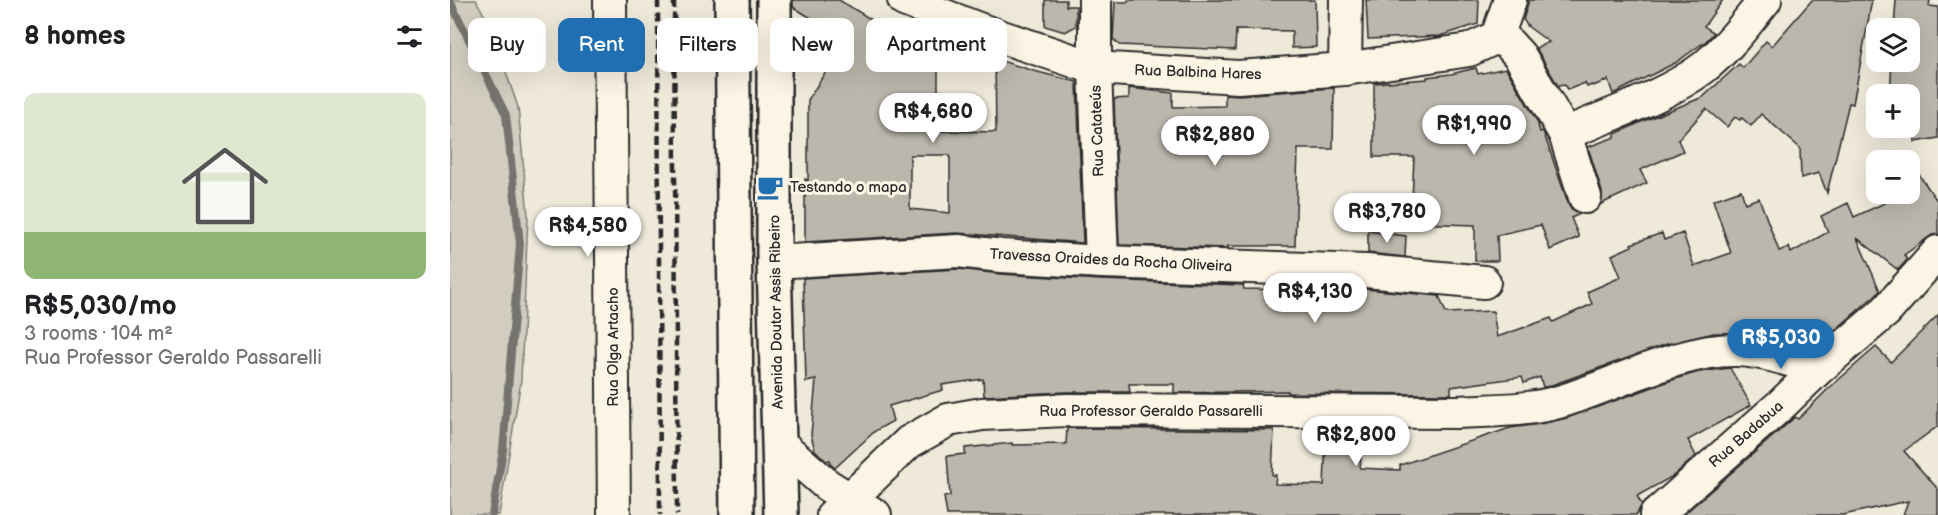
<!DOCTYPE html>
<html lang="en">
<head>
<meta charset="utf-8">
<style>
	:root { --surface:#fff; --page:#f6f6f6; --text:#202124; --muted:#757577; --accent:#1f6fb2 }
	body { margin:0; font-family:"Balsamiq Sans",sans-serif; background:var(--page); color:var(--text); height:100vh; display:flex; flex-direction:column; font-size:22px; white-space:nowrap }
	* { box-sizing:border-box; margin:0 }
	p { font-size:20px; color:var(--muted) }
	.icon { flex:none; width:33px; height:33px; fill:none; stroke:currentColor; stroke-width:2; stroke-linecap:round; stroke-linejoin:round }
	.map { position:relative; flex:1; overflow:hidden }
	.panel { display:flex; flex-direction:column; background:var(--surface); width:450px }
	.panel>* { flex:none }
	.banner { position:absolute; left:18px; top:18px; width:570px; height:54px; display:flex; gap:12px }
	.tools { position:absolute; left:1416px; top:18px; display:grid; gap:12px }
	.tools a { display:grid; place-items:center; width:54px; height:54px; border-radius:12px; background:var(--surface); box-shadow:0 6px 24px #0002; font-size:30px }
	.price { position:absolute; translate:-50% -51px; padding:0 14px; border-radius:21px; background:#fff; color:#222; font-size:20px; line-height:39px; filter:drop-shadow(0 2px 3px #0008) }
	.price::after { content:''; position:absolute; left:50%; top:36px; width:18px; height:14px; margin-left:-9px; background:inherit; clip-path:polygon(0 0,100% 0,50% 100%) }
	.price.active { background:var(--accent); color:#fff }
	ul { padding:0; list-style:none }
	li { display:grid; align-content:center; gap:12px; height:318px; padding:0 24px }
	li span { display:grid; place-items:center; height:186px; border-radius:12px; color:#555 }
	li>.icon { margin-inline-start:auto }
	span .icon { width:108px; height:108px; fill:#fffc; stroke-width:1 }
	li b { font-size:26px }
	h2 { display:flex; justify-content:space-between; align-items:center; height:72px; padding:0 24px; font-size:26px }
	.pill { padding:0 21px; border-radius:12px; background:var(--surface); box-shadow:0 6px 24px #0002; font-size:21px; line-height:54px }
	.pill.active { background:var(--accent); color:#fff }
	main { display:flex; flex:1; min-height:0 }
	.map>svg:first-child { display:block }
</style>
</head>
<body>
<main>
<section class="panel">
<h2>8 homes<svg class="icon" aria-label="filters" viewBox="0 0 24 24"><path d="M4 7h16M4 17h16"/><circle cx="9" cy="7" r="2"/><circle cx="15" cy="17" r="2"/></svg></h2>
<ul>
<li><span style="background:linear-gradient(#dfe7d0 75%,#8fb573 0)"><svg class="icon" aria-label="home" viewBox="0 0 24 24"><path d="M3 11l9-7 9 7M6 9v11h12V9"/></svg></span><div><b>R$5,030/mo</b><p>3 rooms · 104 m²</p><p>Rua Professor Geraldo Passarelli</p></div></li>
</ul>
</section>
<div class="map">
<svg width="1488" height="515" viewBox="0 0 1488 515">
	<rect width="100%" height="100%" fill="#efe9da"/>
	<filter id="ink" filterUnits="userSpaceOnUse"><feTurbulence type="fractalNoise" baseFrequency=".0167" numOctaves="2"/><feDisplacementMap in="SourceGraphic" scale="12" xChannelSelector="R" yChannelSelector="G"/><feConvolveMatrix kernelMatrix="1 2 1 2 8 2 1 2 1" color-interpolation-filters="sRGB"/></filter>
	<g filter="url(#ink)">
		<polygon fill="#d2cdc0" stroke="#7e7c76" stroke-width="1.5" points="0,0 26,0 40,26 68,107 78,215 71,380 49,515 0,515"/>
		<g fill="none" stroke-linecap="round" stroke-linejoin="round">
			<polyline stroke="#75736d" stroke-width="8" points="0,1 56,115 70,244 53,450 42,515"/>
		</g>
		<g fill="#bcb7ac" stroke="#2b2b2b" stroke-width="1.5" fill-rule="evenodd">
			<path d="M343 0H389L427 23V20L488 40V131L546 132 545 59 584 71 627 82 633 243 507 233 355 242V179L358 181V100L388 52 368 40 376 27 343 7ZM460 155H500V213L460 209Z"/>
			<polygon points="595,0 616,0 616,6 626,6 626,26 615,32 595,26"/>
			<polygon points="678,0 865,0 866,47 842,48 842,31 786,30 785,50 669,45 663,39 665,2 678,2"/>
			<polygon points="916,0 1029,0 1028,24 990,36 918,39"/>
			<polygon points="1079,0 1273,0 1254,26 1264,33 1256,41 1225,63 1163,94 1158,80 1143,86 1142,85 1137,87 1135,83 1117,90 1115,85 1108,86 1086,48 1099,42 1077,26 1078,25 1073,20"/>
			<polygon points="1362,0 1422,0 1403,104 1399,103 1377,193 1369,173 1351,178 1350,148 1311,114 1301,126 1292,118 1290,120 1285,117 1277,127 1256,109 1228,140 1233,151 1190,170 1197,183 1151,204 1152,192 1138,147 1165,137 1165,134 1191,122 1253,97 1289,64 1293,68 1316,41 1322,46"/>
			<polygon points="1446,0 1480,0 1479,6 1488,7 1488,138 1465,142 1463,112 1460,112 1460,94 1440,94 1442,62 1460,62 1460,28 1444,28"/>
			<polygon points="1026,68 1028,74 1056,68 1087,121 1090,132 1093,131 1094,134 1118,203 1122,210 1130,214 1121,218 1129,237 1100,250 1091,225 1047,235 1048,261 1025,261 1025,225 961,223 964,157 924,157 924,83 977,79 977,77 1001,74"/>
			<polygon points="679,88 723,93 723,107 775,106 775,94 789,95 884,88 883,149 848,149 845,246 778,246 778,248 669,245 664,99 679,98"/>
			<polygon points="1460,162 1488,202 1488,234 1482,235 1454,255 1457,260 1448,270 1407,238 1430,291 1374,340 1368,342 1363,330 1334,338 1315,333 1264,333 1217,344 1096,387 1093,387 1090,377 1074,383 1072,377 1001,387 1001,394 838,393 838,391 724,393 724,384 679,384 680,392 616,392 534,396 533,379 492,385 493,390 439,406 443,421 425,431 385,468 380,464 380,460 376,461 365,450 361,435 366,380 356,382 353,278 508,269 551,274 651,280 793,285 794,289 835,290 835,286 915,289 989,296 996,313 1043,311 1047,337 1101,318 1103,322 1142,304 1137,292 1171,277 1162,255 1182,246 1181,244 1212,233 1214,240 1233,233 1244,266 1281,253 1263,200 1291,190 1295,203 1309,198 1329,251 1339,247 1341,253 1378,232 1371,216 1398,203 1404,217 1454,194 1460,194"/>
			<polygon points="918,231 956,236 955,257 918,253"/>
			<polygon points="1488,315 1488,426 1454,451 1488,489 1488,515 1453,515 1458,501 1393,515 1233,515 1345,417 1348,419 1378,389 1426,347 1441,362"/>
			<polygon points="1280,368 1301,405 1238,440 1246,456 1223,476 1187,496 1192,505 1186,515 497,515 494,497 500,496 497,456 515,454 515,448 562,443 562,445 616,444 617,428 824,430 822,475 826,475 825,484 874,485 876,437 913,437 910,468 950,470 950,465 1060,428 1090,424 1117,418 1228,378 1249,372"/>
		</g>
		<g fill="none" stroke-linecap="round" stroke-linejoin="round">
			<g stroke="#2b2b2b" stroke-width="36">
				<g id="minor">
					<polyline points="160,0 164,515"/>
					<polyline points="454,0 531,30 645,68 788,77 895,69 1019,50 1047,37 1060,0"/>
					<polyline points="645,0 645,68 652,262"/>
					<polyline points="1047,37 1059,44 1070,56 1115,134 1135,197"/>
					<polyline points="895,69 896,0"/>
					<path d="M1115 134C1158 115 1216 96 1253 68 1277 49 1296 24 1315 0"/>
					<polyline points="324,262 508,251 552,256 652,262 916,271 1034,282"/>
					<polyline points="329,443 377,485 425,515"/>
					<path d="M383 515 459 442 498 420 532 414 616 410 1008 412C1043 410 1079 411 1112 401 1164 385 1234 348 1288 350 1314 351 1342 361 1368 369"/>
					<polyline points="1206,515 1333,403 1368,369 1436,311 1488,252"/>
				</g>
			</g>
			<g stroke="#2b2b2b" stroke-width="38">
				<g id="major">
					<polyline points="282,0 287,515"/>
					<polyline points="324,0 324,262 331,515"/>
				</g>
			</g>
			<use href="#minor" stroke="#fcf5e5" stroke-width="32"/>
			<use href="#major" stroke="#fcf5e5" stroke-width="33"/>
			<g stroke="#2b2b2b" stroke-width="4.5" stroke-dasharray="9 4.5" stroke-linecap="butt">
				<polyline points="208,0 210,515"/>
				<polyline points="224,0 227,515"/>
			</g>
		</g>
	</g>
	<defs>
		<g id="cafe-bare" transform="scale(2.07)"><path d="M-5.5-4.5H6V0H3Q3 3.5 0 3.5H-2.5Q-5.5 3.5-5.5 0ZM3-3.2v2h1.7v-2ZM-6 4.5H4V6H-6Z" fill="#1f6fb2" stroke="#fcf5e5" stroke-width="2.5" paint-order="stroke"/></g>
	</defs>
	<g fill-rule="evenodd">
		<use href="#cafe-bare" x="320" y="187"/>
	</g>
	<g text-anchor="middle" stroke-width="6" stroke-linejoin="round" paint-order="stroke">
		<g font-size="15" fill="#2b2b2b" stroke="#fcf5e5">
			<text transform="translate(748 72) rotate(2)" y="5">Rua Balbina Hares</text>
			<text transform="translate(647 131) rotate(-92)" y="5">Rua Catateús</text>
			<text transform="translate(661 260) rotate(3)" y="5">Travessa Oraides da Rocha Oliveira</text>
			<text transform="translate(326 312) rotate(-91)" y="5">Avenida Doutor Assis Ribeiro</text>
			<text transform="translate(163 347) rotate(-90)" y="5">Rua Olga Artacho</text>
			<text x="701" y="416">Rua Professor Geraldo Passarelli</text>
			<text transform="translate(1296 434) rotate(-41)" y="5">Rua Badabua</text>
		</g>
		<g font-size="15" fill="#2b2b2b" stroke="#fcf5e5" text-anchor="start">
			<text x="340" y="192">Testando o mapa</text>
		</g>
	</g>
</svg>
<div class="tools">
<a><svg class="icon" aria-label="layers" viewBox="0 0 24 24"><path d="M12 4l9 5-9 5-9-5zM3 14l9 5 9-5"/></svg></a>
<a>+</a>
<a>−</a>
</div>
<b class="price" style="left:483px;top:144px">R$4,680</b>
<b class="price" style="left:1024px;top:156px">R$1,990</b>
<b class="price" style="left:765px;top:167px">R$2,880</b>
<b class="price" style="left:937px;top:244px">R$3,780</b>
<b class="price" style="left:138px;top:258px">R$4,580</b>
<b class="price" style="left:865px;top:324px">R$4,130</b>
<b class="price active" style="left:1331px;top:370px">R$5,030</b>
<b class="price" style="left:906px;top:467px">R$2,800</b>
<div class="banner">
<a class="pill">Buy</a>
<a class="pill active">Rent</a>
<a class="pill">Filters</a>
<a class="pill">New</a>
<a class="pill">Apartment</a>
</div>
</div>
</main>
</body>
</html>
